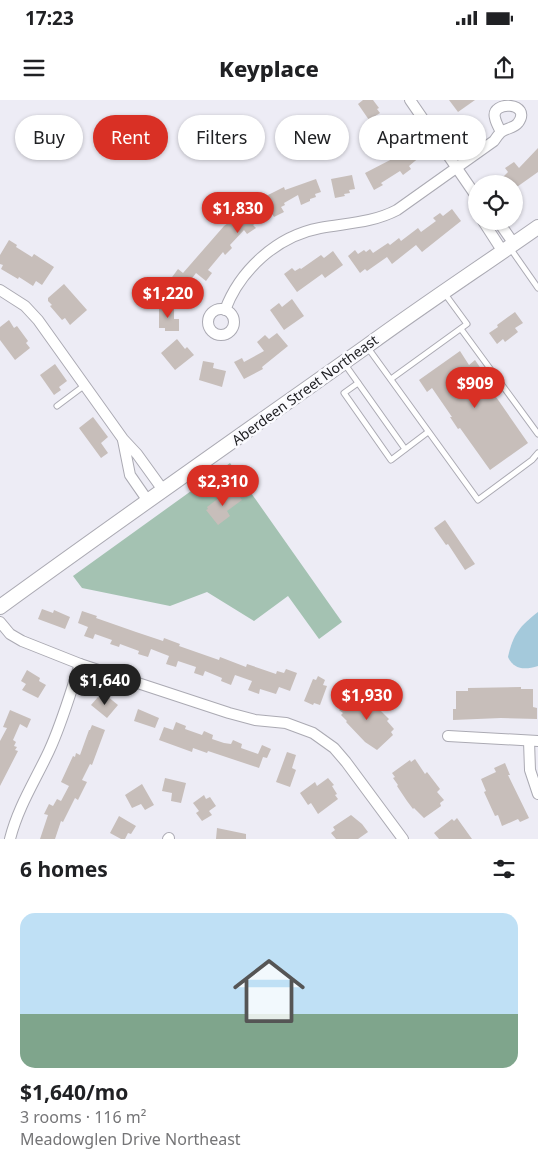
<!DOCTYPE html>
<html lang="en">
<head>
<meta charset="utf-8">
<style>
	:root { --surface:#fff; --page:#f2f2f2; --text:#202124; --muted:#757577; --line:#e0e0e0; --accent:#d93025 }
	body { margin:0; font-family:"Noto Sans",sans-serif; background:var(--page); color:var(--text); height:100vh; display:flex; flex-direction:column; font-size:19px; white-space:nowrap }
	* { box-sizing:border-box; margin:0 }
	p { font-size:16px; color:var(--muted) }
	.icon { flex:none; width:28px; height:28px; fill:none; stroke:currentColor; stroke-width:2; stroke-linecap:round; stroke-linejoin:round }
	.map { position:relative; height:739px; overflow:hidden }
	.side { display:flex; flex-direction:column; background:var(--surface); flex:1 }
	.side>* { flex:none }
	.hud { position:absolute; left:15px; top:15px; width:509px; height:45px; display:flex; gap:10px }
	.tools { position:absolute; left:468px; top:75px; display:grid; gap:10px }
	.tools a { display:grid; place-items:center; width:55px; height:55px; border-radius:50%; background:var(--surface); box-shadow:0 1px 4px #0004; font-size:25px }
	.price { position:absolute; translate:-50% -42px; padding:0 11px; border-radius:18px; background:var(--accent); color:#fff; font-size:16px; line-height:32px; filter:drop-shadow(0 1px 2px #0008) }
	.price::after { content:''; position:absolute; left:50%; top:30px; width:15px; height:11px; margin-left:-8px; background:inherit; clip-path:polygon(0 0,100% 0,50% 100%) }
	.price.selected { background:#222; color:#fff }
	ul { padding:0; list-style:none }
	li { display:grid; align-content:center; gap:10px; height:265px; padding:0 20px }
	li+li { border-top:1px solid var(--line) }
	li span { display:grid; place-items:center; height:155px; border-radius:15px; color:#555 }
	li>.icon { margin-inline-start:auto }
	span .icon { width:90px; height:90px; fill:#fffc; stroke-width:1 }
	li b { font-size:21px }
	h2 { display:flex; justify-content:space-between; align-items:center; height:60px; padding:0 20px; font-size:21px }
	.pill { padding:0 18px; border-radius:22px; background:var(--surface); box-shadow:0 1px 4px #0004; font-size:18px; line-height:45px }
	.pill.selected { background:var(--accent); color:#fff }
	.status { display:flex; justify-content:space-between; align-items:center; height:35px; padding:0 25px; background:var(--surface); direction:ltr }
	.status svg { height:14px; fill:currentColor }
	header { display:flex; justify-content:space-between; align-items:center; height:65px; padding:0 20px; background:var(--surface); font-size:22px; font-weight:800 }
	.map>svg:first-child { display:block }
</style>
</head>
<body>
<div class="status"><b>17:23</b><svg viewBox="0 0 49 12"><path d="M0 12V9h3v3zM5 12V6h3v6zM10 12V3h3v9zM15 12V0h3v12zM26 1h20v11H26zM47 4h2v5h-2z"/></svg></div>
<header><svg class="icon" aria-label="menu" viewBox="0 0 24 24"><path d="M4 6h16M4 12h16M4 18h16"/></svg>Keyplace<svg class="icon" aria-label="share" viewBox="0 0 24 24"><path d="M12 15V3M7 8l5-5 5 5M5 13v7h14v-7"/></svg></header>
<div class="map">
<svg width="538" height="739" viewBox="0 0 538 739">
	<rect width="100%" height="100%" fill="#edecf5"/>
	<polygon fill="#a4c2b2" points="230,363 342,522 319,539 288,496 254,521 207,492 170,506 82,488 73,476"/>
	<path fill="#a4c9db" d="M538 512V566C525 570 514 570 508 557 513 534 520 526 538 512Z"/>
	<g fill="#c7beba">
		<polygon points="363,0 373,0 379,8 377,9 380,13 369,20 358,4"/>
		<polygon points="449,0 475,0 458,12"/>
		<polygon points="412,44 421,56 409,66 411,69 403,75 400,71 381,83 383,85 374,90 365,73 394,58 393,57"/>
		<polygon points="538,48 538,72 514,89 514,84 505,84 501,79 508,72 505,68 514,62 519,68"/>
		<polygon points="352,75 355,89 349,90 350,93 344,94 345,96 335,98 331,79"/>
		<polygon points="316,79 321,92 315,94 316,97 310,99 310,101 301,105 298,95 284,103 285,105 281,107 284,112 274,117 270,110 258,119 259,121 253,125 256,128 247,134 244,130 230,145 232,148 225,155 223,152 208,170 212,173 206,181 196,173 184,189 189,192 182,202 164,188 178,169 183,173 224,126 262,98 284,87 285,90"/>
		<polygon points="452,109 461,121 422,152 416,145 392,164 387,157 367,171 365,169 360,173 348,156 355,150 358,154 364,150 366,152 370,149 373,153 388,143 390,145 399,138 401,141 418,128 421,132 436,121 433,118 440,113 443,116"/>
		<polygon points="9,140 17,145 16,147 32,157 34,154 54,167 42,185 36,181 33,186 19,177 18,179 1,169 3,165 0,164 0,155"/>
		<polygon points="333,151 343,165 325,178 322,174 297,192 284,174 292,168 295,171 300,168 301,169 321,155 324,158"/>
		<polygon points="64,184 87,210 70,225 65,218 62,220 50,206 52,205 48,201 48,198"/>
		<polygon points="292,199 304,216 284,230 270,210 279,203 282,207"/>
		<polygon points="159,207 174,207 174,219 179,219 179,231 165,231 165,228 159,228"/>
		<polygon points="515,212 523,223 515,228 518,232 505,242 503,239 497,244 489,233 498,227 497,225"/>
		<polygon points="9,220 14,228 17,226 28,241 26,243 30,248 15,260 0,240 0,227"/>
		<polygon points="277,233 288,246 262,267 263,269 244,279 234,262 242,258 244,262 264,251 257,242 265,235 269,239"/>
		<polygon points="177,239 185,249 187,247 194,255 175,270 161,253"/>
		<polygon points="460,251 469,265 475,260 486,276 484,277 491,287 494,287 497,292 494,294 528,343 490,370 460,328 458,329 450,317 452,317 432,288 427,292 419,280"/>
		<polygon points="203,261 214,263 213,268 226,271 222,287 199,280"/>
		<polygon points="55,264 67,281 59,287 61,290 54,295 40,275"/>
		<polygon points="93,317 108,337 101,343 108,353 101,358 79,328"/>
		<polygon points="235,390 242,400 227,411 230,416 218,425 206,410 208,409 207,407 228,391 229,394"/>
		<polygon points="445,420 475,464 465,470 448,444 446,445 434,428"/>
		<polygon points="42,509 53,513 54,510 70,517 65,529 38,519"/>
		<polygon points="82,511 97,516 96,518 136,532 163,541 164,538 180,544 179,546 219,560 220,557 246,567 247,564 276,574 277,571 284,573 286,569 297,573 290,591 279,587 276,594 260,589 259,594 248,590 252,581 235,575 231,585 221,581 222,578 205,571 203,576 194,573 196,567 178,561 176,567 166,564 169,556 151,549 148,557 138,554 139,551 120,544 119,547 110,544 112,540 95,534 93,539 84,536 88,527 78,523"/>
		<polygon points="27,570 40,578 39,581 46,585 38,598 22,590 26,584 21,581"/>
		<polygon points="318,576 325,580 323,585 327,586 320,605 314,603 313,605 304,601 313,579 316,580"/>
		<polygon points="521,587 521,589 533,589 533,607 537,608 537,619 501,618 453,620 453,609 456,609 456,591 468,591 468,588"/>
		<polygon points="360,593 372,606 374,604 389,619 387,621 394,629 391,632 393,635 377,650 365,642 346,622 347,621 341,615 343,613 339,610 355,594 357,596"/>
		<polygon points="107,596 118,605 107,618 91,605 98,597 104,600"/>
		<polygon points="138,609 159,618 155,628 134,621"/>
		<polygon points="10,610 31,619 27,628 20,624 13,640 16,642 14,646 17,647 15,650 18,651 0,686 0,641 7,628 3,627"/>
		<polygon points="176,622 186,626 185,629 202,635 204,631 213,635 212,639 224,643 231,644 233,640 242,644 241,648 258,654 262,645 271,649 267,658 263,657 259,668 208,651 207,653 193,648 192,652 159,640 164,627 173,630"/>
		<polygon points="92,625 105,630 92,665 90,664 82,680 87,682 78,700 75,698 63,722 61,721 55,739 40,739 48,715 44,714 49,704 53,706 57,699 61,701 69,686 61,682 73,656 75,657 76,653 80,655 89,630 90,630"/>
		<polygon points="287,652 296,655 292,668 296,670 290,687 276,682"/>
		<polygon points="415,659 425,674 427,672 440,689 437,692 444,700 440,703 441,706 424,718 414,708 413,709 407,701 397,686 398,685 393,678 395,677 392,673 410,660 411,662"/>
		<polygon points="505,663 510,675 508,675 529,718 520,722 518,719 502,726 498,715 495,716 484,692 486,691 481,679 496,672 494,668"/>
		<polygon points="165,678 186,683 181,703 171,701 172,693 162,691"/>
		<polygon points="328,678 334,685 332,686 337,694 335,695 338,699 318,714 311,703 308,705 300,693 315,682 317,686"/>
		<polygon points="142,684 154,705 145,710 141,704 132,708 125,695"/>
		<polygon points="204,695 206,699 210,697 216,706 209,711 212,715 202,721 196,713 199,711 193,703"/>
		<polygon points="351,715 362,724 368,732 358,739 336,739 331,733 335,730 333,727"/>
		<polygon points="119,716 136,726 131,734 128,733 125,739 121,739 110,733"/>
		<polygon points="457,718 472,739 439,739 434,733 452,719 454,721"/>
		<polygon points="217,728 246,734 246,739 216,739"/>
	</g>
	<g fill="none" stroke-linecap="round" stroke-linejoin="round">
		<g stroke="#abaab3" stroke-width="7">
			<g id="lane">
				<polyline points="510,148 538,188"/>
				<polyline points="461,229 538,334"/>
				<polyline points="368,248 478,400 532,360 538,353"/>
				<polyline points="344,263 405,349"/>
				<polyline points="391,279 467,224 445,194"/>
				<polyline points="358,283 344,293 391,360 428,332"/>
				<polyline points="57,306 85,285"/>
			</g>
		</g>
		<g stroke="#abaab3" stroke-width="12">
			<g id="street">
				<polyline points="410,0 476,96"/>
				<polyline points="483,121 503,152"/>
				<polyline points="498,121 514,144"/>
				<polyline points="0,190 25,206 38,220 123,339 137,354 163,390"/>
				<circle cx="221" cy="222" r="13"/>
				<path d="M225 210C240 170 277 136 320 128 347 123 372 123 397 110L494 41C496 38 499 34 501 32 507 28 514 28 518 23 533 2 490 0 495 18 496 23 499 28 501 32"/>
				<polyline points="123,340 130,375 148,401"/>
				<polyline points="0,522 10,534 22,541 80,564 229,613 255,620 286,623 313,633 334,648 346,662 403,739"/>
				<polyline points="448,636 538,641"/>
				<polyline points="529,641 530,670 538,694"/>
				<path d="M10 739C18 707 35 681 49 651 62 623 70 594 80 564"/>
				<polyline points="168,739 169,738"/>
			</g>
		</g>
		<g stroke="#abaab3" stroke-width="16">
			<path id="secondary" d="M0 507C121 419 244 333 367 246 423 205 481 167 538 127"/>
		</g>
		<use href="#lane" stroke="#fff" stroke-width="5"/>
		<use href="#street" stroke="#fff" stroke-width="10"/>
		<use href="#secondary" stroke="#fff" stroke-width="14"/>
	</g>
	<g text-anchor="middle" stroke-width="5" stroke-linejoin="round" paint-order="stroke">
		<g font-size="14" fill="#1b1b1e" stroke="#fafafe">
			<text transform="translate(305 290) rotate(-36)" y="5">Aberdeen Street Northeast</text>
		</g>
	</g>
</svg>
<div class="tools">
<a><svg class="icon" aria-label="locate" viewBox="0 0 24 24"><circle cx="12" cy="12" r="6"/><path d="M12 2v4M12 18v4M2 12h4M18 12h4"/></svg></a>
</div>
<b class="price" style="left:238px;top:134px">$1,830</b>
<b class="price" style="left:168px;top:219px">$1,220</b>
<b class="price" style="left:475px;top:309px">$909</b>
<b class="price" style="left:223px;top:407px">$2,310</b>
<b class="price selected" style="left:105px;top:606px">$1,640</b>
<b class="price" style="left:367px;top:621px">$1,930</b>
<div class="hud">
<a class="pill">Buy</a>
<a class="pill selected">Rent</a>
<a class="pill">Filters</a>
<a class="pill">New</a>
<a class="pill">Apartment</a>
</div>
</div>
<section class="side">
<h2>6 homes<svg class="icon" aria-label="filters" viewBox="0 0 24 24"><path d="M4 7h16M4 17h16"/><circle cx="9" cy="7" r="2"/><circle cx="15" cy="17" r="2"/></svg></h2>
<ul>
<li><span style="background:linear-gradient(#bfe0f5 65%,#7fa58c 0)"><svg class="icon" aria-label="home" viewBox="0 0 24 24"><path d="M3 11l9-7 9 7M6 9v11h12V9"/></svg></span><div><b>$1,640/mo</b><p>3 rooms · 116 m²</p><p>Meadowglen Drive Northeast</p></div></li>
</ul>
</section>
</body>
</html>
